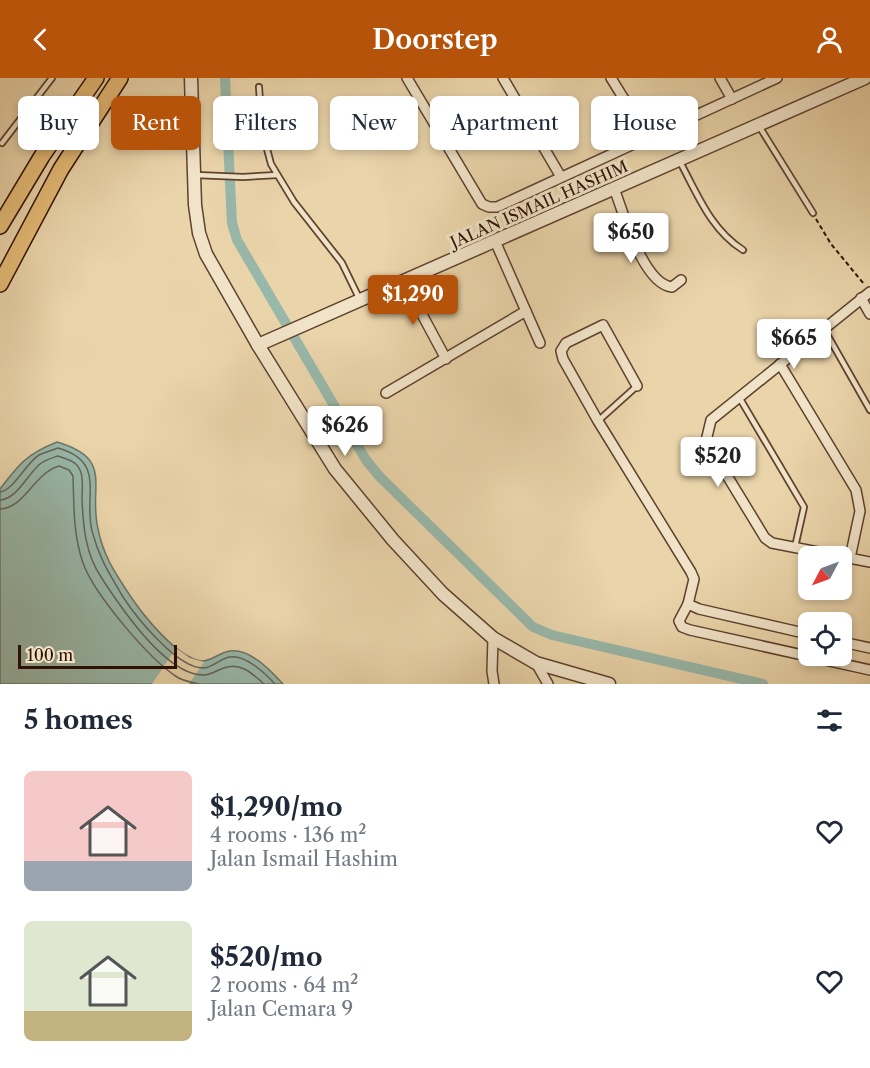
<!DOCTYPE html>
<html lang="en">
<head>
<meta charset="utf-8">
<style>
	:root { --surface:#fff; --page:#f2f2f3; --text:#1f2937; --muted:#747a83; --accent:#b45309 }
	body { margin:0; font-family:"Libre Caslon Text",serif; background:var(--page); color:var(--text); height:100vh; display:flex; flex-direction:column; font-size:22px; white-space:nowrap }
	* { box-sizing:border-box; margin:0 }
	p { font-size:20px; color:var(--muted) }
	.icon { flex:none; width:33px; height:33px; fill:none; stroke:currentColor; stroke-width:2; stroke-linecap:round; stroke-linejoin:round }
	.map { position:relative; height:606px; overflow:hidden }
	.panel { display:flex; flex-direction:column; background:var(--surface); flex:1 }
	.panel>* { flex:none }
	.top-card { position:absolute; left:18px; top:18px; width:834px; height:54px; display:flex; gap:12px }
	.needle { width:39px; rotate:229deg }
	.tools { position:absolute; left:798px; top:468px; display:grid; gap:12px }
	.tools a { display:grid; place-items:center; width:54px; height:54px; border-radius:9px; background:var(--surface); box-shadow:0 3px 9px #0003; font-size:30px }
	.scale { position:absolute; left:18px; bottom:15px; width:159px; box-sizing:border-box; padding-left:6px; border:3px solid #2f1105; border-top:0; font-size:16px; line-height:21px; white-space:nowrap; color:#2f1105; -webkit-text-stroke:4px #f1e3c8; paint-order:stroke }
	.price { position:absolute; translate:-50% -51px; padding:0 14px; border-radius:6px; background:#fff; color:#222; font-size:20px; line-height:39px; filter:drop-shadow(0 2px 3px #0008) }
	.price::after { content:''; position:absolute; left:50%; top:36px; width:18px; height:14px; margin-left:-9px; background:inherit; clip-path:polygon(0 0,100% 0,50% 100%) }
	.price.on { background:var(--accent); color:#fff }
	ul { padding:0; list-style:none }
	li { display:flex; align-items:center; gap:18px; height:150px; padding:0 24px }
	li span { display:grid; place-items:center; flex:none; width:168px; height:120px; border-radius:9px; color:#555 }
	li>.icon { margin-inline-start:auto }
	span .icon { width:72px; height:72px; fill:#fffc; stroke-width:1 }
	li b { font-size:26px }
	h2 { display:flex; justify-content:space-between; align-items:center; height:72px; padding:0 24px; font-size:26px }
	.chip { padding:0 21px; border-radius:9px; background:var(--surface); box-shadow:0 3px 9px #0003; font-size:21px; line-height:54px }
	.chip.on { background:var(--accent); color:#fff }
	header { display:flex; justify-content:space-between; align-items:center; height:78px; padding:0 24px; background:var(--accent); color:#fff; font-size:27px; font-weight:600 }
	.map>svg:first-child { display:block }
</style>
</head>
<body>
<header><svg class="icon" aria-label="back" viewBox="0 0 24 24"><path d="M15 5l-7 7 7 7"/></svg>Doorstep<svg class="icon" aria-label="person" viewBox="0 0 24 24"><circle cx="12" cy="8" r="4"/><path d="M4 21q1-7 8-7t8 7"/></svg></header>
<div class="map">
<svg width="870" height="606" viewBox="0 0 870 606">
	<rect width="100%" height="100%" fill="#ead4aa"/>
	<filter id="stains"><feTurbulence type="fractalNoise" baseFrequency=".00333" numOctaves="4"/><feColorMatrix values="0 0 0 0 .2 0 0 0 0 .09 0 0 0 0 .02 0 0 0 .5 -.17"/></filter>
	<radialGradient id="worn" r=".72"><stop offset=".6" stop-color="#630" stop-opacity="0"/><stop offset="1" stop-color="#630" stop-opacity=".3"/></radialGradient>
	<path fill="#98b8aa" stroke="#6e7568" stroke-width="1.5" d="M57 364C115 381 88 408 98 451 103 477 115 495 129 516 142 536 177 580 201 583 209 584 218 576 226 574 247 567 270 592 283 606H0V411C19 386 27 376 57 364Z"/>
	<polygon fill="#ead4aa" points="176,570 190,580 204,584 189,606 152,606"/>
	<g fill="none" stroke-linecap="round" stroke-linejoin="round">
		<g stroke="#646458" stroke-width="1.5">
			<path d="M0 414C13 413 26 385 39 377 45 374 52 372 58 370 107 384 83 417 92 453 99 480 109 495 123 519 136 539 177 590 203 590 212 590 220 581 229 579 245 576 265 595 275 606"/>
			<path d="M0 422C17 421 27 397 40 386 45 382 52 380 58 378 67 381 76 383 80 392 84 400 82 411 82 420 83 447 85 475 101 499 119 527 166 598 204 597 210 597 216 593 221 591 239 583 251 594 264 606"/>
			<path d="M0 431C25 430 33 396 59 388L69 392 73 398C74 428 73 456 83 485 94 516 149 581 177 599 183 603 191 604 199 606"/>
		</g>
		<polyline stroke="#98b8aa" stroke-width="10" points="225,0 232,145 237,162 366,382 380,399 533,549 552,557 763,606"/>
		<g stroke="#5e422e" stroke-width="8">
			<g id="service">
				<polyline points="259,9 262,52 271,86 294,124 342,185 359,220"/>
				<polyline points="759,48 813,135"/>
				<polyline points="2,65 52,0"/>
				<path d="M679 82C697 115 710 151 743 172"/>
				<polyline points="196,97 243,99 277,97"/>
				<polyline points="824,251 870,332"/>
				<polyline points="739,319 804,429 795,469"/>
				<polyline points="598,343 637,308"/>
			</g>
		</g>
		<g stroke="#5e422e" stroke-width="12">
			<g id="minor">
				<polyline points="407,0 482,126 489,129 497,129 777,0"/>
				<polyline points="503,0 561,99"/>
				<polyline points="611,0 648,60"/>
				<polyline points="720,0 732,21"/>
				<path d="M614 110C623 134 643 206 672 209L681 202"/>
				<polyline points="495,163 540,265"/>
				<polyline points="404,203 446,281"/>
				<polyline points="870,214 711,342 706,363 765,460 772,465 870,484"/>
				<polyline points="861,220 870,236"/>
				<polyline points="780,286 856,412 860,433 850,480"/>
				<polyline points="637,308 603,247 566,265 561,273 563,281 598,343 691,494 694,501 688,526 699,531 808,556"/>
				<polyline points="386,315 526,233"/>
				<polyline points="688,526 679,543 682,549 690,552 870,592"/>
				<polyline points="493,560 492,593 494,606"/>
				<polyline points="842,564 870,570"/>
				<polyline points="536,585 548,606"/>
			</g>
		</g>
		<g stroke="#5e422e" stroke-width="15">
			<g id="tertiary">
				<polyline points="191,0 195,127 199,155 206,176 258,267 335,391 393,462 443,516 493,560 536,585 609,606"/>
				<polyline points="258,267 865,0"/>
			</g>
		</g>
		<g stroke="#2f1105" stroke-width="18">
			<g id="primary">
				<polyline points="0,148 42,78 96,0"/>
				<polyline points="0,206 61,91 120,0"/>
			</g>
		</g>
		<polyline stroke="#2f1105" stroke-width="2" stroke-dasharray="4.5 3" stroke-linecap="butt" points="816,141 831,166 864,206"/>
		<use href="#service" stroke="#f1e3c8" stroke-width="4.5"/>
		<use href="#minor" stroke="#f1e3c8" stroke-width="9"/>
		<use href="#tertiary" stroke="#f1e3c8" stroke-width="12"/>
		<use href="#primary" stroke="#e5ba75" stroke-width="15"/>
	</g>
	<g text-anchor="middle" stroke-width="6" stroke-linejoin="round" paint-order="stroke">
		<g font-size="16" fill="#2f1105" stroke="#f1e3c8">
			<text transform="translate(539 126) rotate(-24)" y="6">JALAN ISMAIL HASHIM</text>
		</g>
	</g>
	<rect width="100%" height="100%" filter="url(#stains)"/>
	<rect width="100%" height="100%" fill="url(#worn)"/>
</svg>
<div class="tools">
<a><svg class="needle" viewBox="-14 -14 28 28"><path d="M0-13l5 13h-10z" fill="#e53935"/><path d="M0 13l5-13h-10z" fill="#747a83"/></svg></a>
<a><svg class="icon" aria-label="locate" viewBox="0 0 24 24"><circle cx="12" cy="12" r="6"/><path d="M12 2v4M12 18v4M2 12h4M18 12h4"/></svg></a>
</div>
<div class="scale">100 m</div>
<b class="price" style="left:631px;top:186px">$650</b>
<b class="price on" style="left:413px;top:248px">$1,290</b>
<b class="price" style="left:794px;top:292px">$665</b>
<b class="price" style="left:345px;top:379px">$626</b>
<b class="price" style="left:718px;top:410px">$520</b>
<div class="top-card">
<a class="chip">Buy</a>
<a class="chip on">Rent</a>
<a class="chip">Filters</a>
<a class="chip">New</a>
<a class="chip">Apartment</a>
<a class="chip">House</a>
</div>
</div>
<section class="panel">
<h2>5 homes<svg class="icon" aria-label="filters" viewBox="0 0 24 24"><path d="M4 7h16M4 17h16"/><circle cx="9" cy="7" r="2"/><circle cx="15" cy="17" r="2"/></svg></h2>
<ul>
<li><span style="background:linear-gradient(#f6c9c9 75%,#9aa5b1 0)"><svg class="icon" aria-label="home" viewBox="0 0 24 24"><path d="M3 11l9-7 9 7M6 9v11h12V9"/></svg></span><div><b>$1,290/mo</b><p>4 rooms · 136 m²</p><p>Jalan Ismail Hashim</p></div><svg class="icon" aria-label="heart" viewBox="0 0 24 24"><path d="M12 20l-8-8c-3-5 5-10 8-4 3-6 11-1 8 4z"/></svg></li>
<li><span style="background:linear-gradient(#dfe7d0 75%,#c2b280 0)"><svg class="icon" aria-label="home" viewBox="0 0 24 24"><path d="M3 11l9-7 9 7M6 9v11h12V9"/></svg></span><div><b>$520/mo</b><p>2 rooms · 64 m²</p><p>Jalan Cemara 9</p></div><svg class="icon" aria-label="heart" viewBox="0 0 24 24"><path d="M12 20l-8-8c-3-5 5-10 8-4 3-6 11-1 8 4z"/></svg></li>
</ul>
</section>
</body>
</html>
